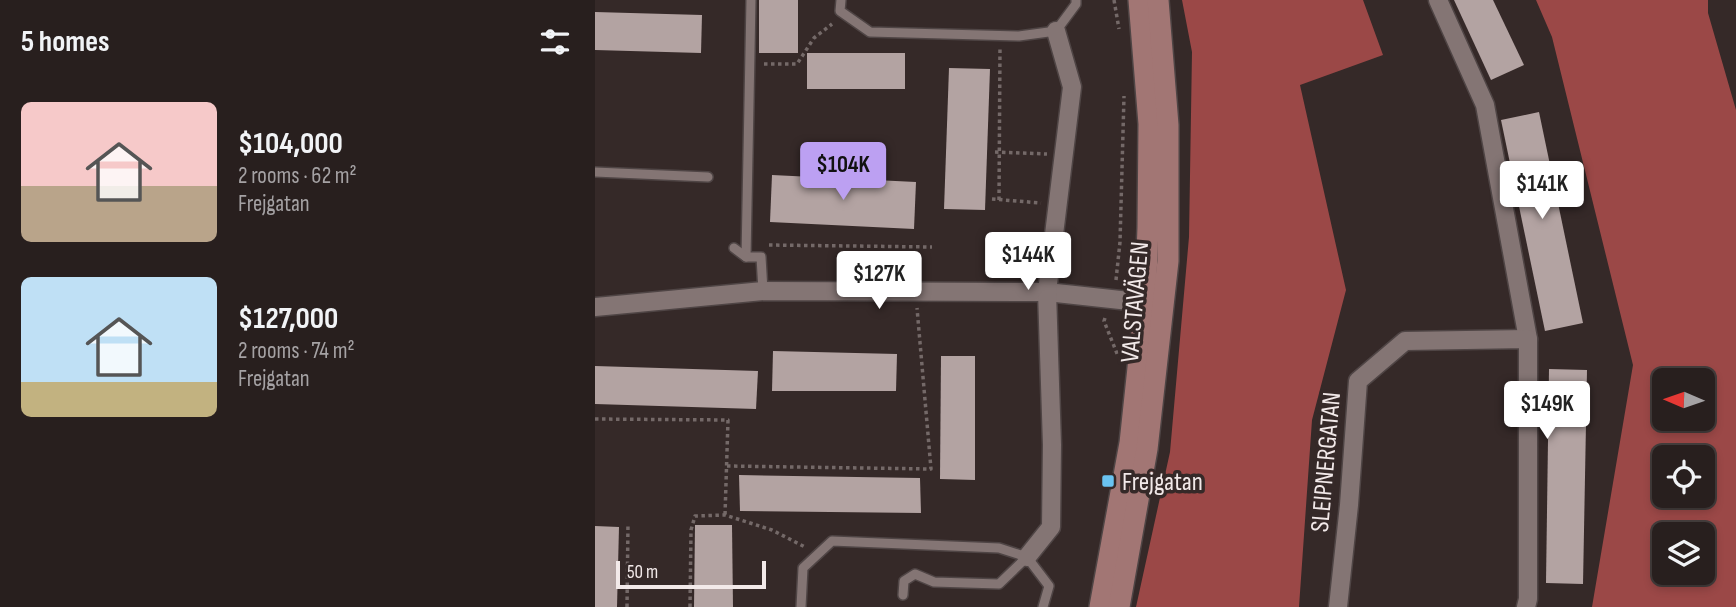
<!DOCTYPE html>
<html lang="en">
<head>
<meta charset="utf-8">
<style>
	:root { --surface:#281f1e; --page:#302727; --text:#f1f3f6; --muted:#a5a2a4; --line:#443d3c; --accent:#bca0f2 }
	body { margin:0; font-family:"Sofia Sans Condensed",sans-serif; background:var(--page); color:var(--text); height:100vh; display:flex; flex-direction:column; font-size:26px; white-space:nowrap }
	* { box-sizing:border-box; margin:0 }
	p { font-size:23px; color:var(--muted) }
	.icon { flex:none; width:38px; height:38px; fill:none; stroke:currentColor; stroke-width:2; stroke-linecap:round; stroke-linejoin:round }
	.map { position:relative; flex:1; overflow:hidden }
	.details { display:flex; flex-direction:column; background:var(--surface); width:595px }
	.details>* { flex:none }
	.needle { width:46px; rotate:272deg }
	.tools { position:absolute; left:1057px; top:368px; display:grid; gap:14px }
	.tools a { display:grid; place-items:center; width:63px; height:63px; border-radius:10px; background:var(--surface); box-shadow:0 4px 10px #0003,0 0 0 2px var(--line); font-size:35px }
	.scale { position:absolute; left:21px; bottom:18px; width:150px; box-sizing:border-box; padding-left:7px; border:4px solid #f2e9e9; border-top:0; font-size:19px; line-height:24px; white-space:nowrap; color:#f2e9e9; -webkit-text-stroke:5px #352928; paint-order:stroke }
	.price { position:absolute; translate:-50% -60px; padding:0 16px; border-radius:7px; background:#fff; color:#222; font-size:23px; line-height:46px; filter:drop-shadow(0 2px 4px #0008) }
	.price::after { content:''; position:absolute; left:50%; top:42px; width:21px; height:16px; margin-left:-10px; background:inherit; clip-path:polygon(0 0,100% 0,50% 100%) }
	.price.on { background:var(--accent); color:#111 }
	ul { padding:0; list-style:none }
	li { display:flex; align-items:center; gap:21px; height:175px; padding:0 21px }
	li span { display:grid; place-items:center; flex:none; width:196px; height:140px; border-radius:10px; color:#555 }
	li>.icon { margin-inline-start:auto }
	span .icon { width:84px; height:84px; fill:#fffc; stroke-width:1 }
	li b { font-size:30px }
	h2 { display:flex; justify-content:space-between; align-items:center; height:84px; padding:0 21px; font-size:30px }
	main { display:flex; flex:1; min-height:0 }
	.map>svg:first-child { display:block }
</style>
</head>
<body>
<main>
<section class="details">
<h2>5 homes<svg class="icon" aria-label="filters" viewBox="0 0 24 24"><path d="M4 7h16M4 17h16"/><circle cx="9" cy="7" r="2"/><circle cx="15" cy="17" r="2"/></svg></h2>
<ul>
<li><span style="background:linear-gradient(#f6c9c9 60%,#b9a48a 0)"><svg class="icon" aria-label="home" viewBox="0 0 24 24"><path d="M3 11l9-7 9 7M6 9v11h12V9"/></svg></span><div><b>$104,000</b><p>2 rooms · 62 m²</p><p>Frejgatan</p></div></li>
<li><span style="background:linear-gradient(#bfe0f5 75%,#c2b280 0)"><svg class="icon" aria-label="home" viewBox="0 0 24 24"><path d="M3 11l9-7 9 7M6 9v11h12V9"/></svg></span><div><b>$127,000</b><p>2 rooms · 74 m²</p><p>Frejgatan</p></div></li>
</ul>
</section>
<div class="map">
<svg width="1141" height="607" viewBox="0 0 1141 607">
	<rect width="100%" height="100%" fill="#352928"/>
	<g fill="#9b4847" fill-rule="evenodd">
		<polygon points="587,0 768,0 788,55 705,85 751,290 717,420 704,607 541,607 575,452 594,237 597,52"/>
		<path d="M941 0H1113V13L1141 110V607H997L1038 365 957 37ZM1069 380H1108V418H1069ZM1069 457H1108V495H1069ZM1069 534H1108V572H1069Z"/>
	</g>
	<g fill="#b3a3a2">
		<rect x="164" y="0" width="39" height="53"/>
		<polygon points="859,0 898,0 929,65 896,80"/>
		<polygon points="0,12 107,15 106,53 0,50"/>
		<rect x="212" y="53" width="98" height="36"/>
		<polygon points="354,68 395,69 390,210 349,209"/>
		<polygon points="944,112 988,323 950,331 906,120"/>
		<polygon points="177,175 321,182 319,229 175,222"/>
		<polygon points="178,351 302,354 301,391 177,391"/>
		<polygon points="346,356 380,356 380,480 345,479"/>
		<polygon points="0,366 163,371 161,409 0,404"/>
		<polygon points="954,369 992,370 988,584 951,583"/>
		<polygon points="144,475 325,478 326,513 145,511"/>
		<polygon points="100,525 137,525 138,607 99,607"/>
		<polygon points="0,526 24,527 22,607 0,607"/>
	</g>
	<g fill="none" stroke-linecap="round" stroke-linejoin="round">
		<g stroke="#4f4545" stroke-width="12">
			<g id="lane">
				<polyline points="156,0 151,257 166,257 168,291"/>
				<polyline points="246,0 245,11 275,32 424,36 461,31 481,4 481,0"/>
				<polyline points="0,172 113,177"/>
				<polyline points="139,248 151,257"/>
				<polyline points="308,595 309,581 320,574 339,582 404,584 432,557 454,586 448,607"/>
				<polyline points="206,607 208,568 237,541 404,548 432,557"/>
			</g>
		</g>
		<g stroke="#4f4545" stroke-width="21">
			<g id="street">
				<polyline points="843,0 890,105 933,339"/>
				<polyline points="0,307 168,291 452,292 562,304"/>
				<polyline points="432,557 456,527 457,445 452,292 477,87 461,31"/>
				<polyline points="743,607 754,505 763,381 810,341 933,339 933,599 931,607"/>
			</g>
		</g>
		<g stroke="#4f4545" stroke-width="24">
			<g id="secondary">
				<polyline points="505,607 535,443 550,302 553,228 554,124 544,0"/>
				<polyline points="524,607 552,449 573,261 573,125 563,0"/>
			</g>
		</g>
		<g stroke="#746968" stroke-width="3.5" stroke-dasharray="3.5 3.5" stroke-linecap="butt">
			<polyline points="519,0 524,29"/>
			<polyline points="169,64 202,64 219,38 237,24"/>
			<polyline points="400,152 452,154"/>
			<polyline points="397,199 446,203"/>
			<polyline points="404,200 405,48"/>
			<polyline points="174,245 337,247"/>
			<polyline points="521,280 525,242 529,96"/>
			<polyline points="510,318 509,321 523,356"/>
			<polyline points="0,419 133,420 130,515"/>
			<polyline points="132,466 336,469 322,308"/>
			<polyline points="32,607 33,523"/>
			<polyline points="95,607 96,530 100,516 130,515 177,530 210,547"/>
		</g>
		<use href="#lane" stroke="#847574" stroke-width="9"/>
		<use href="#street" stroke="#847574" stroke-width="18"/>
		<use href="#secondary" stroke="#a27674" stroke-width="21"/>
	</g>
	<rect fill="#6ac3f1" stroke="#352928" stroke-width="2.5" x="506" y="474" width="14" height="14" rx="3.5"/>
	<g text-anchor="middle" stroke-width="7" stroke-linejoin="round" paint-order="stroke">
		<g font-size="26" fill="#f2e9e9" stroke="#352928">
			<text transform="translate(539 302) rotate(-85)" y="9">VALSTAVÄGEN</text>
			<text transform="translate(730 462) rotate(-85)" y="9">SLEIPNERGATAN</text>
		</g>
		<g font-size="26" fill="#f2e9e9" stroke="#352928" text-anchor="start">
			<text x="527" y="490">Frejgatan</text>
		</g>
	</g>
</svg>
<div class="tools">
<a><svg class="needle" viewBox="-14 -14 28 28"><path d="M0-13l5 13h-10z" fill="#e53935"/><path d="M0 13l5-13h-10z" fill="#a5a2a4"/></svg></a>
<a><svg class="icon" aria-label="locate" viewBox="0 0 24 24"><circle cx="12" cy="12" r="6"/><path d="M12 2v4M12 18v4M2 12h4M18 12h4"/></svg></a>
<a><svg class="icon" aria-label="layers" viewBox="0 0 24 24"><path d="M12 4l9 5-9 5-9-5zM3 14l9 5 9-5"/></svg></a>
</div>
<div class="scale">50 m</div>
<b class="price on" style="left:248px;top:202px">$104K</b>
<b class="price" style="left:947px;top:221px">$141K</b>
<b class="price" style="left:433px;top:292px">$144K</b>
<b class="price" style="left:284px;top:311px">$127K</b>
<b class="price" style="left:952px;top:441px">$149K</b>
</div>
</main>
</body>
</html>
